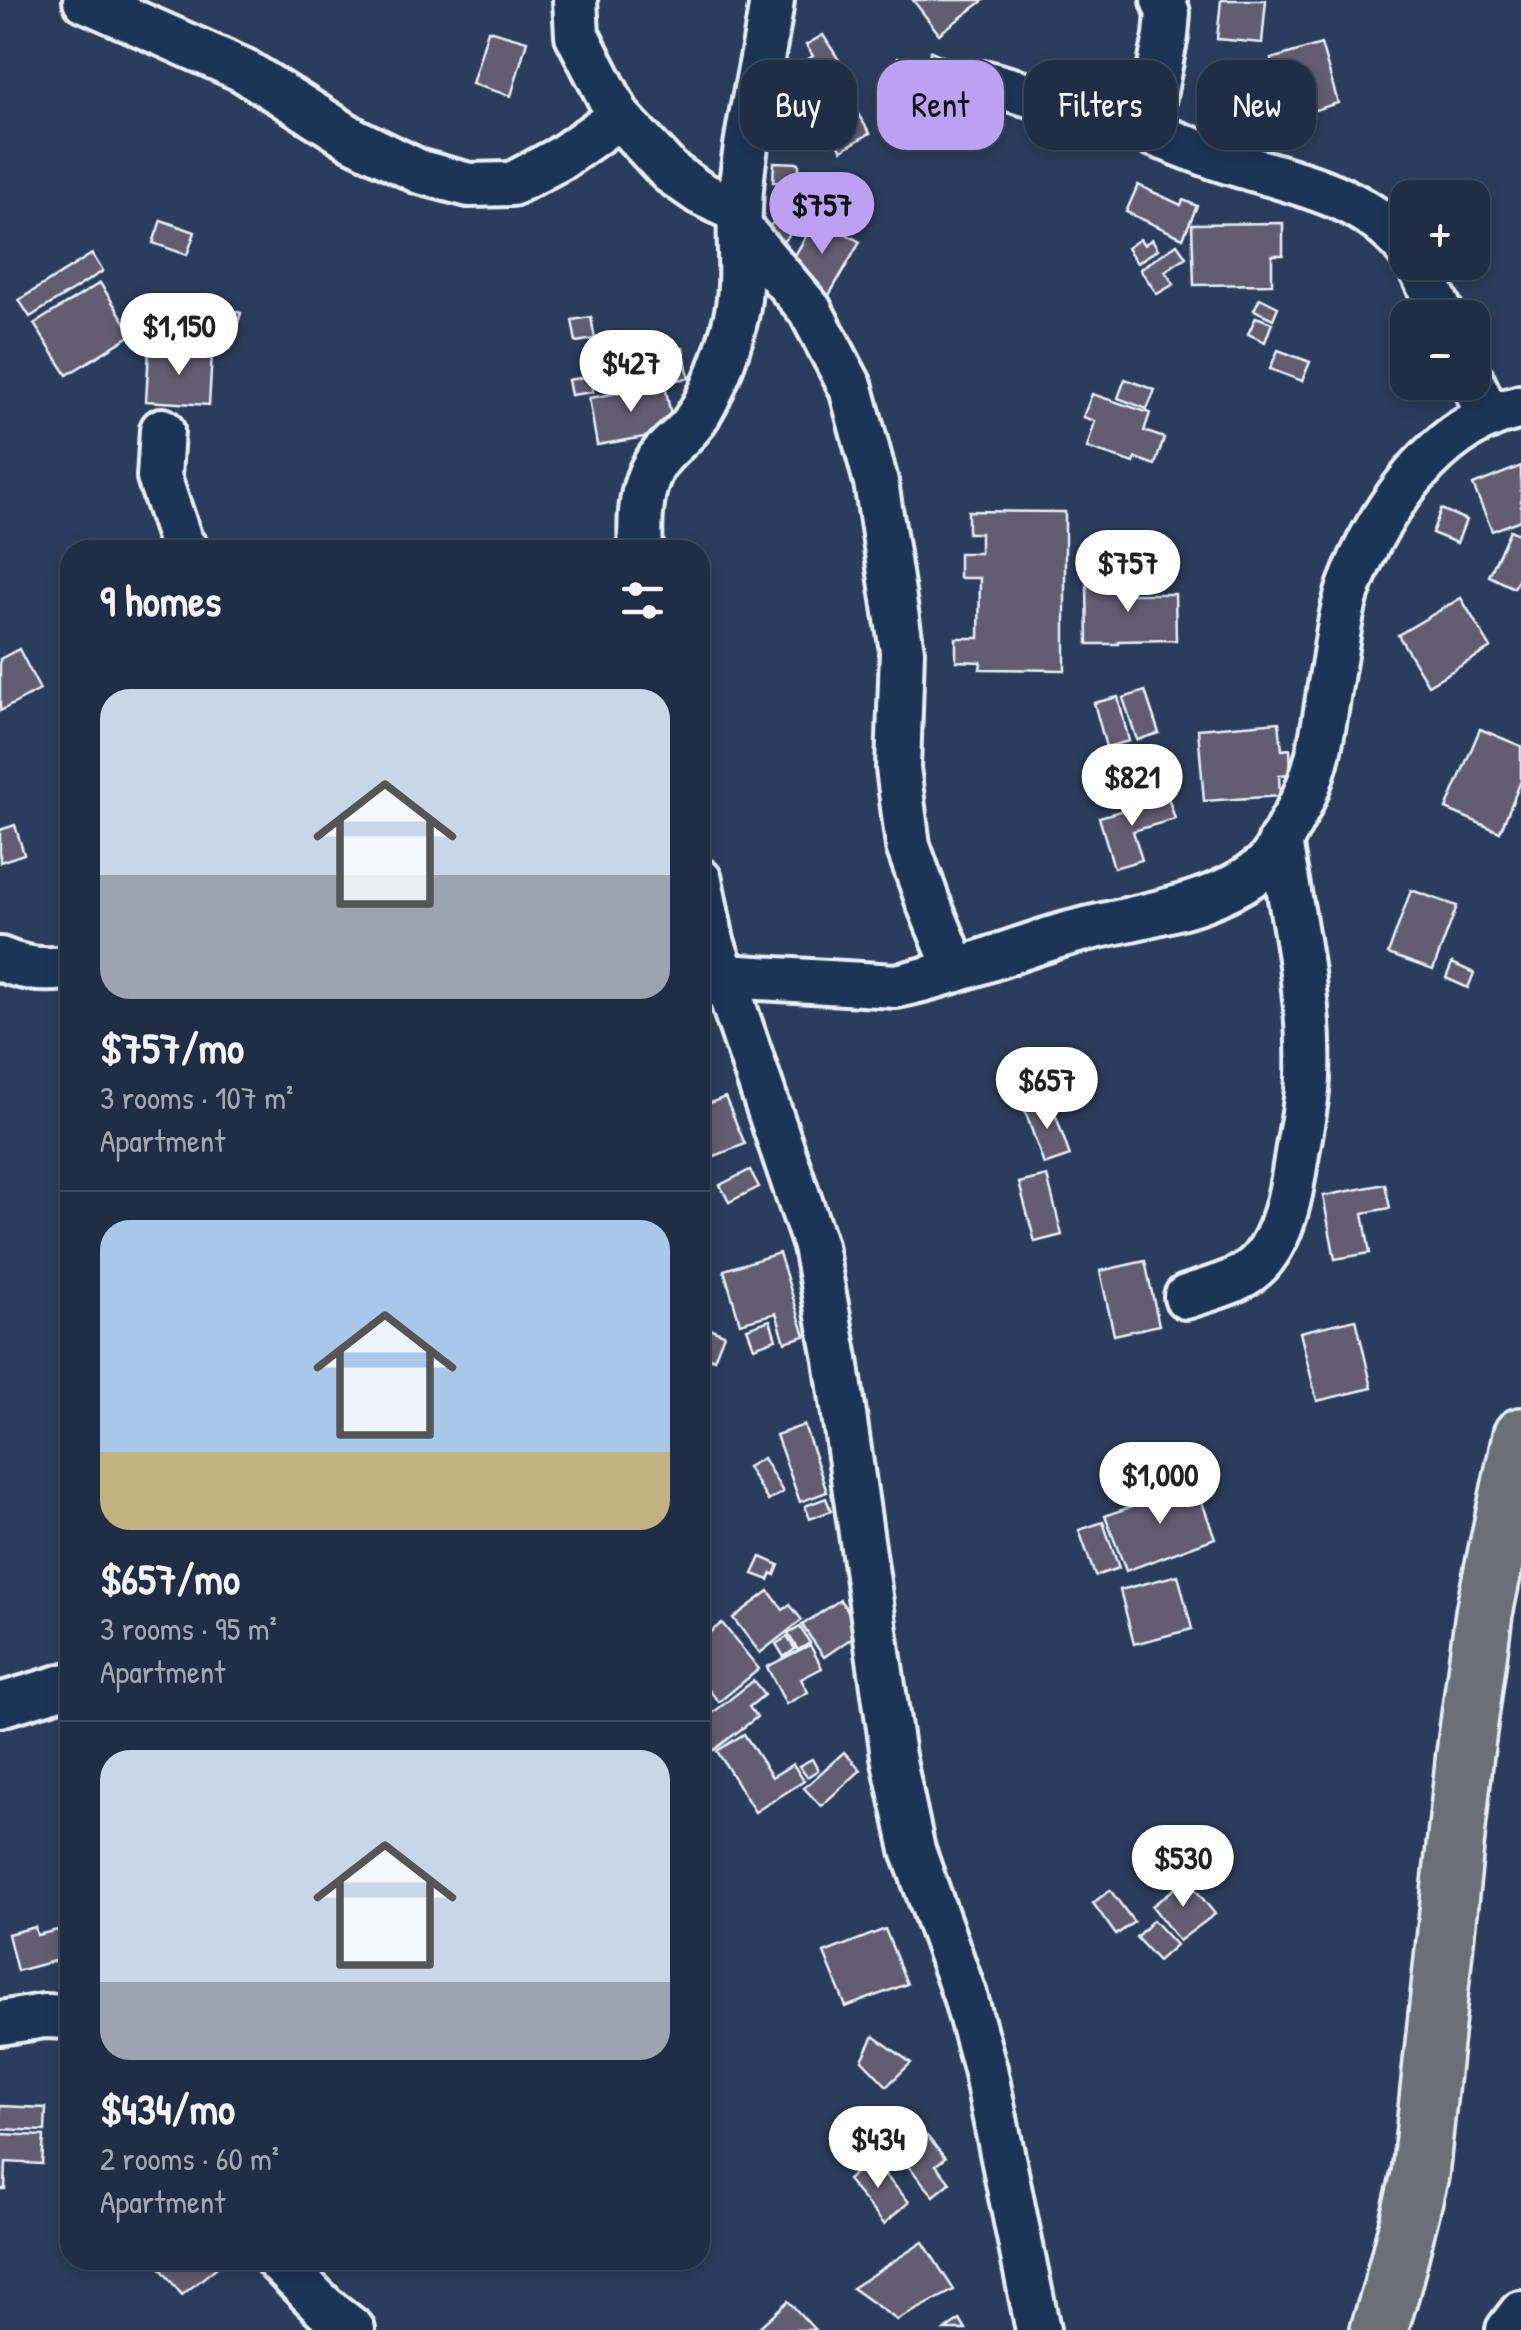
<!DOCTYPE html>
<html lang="en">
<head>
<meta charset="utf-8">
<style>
	:root { --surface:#202e45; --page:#2d3a50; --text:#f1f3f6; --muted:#a2a8b3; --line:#3d4a5e; --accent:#bca0f2 }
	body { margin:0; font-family:"Patrick Hand",sans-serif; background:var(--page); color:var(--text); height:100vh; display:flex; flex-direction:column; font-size:38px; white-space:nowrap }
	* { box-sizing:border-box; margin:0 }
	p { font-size:32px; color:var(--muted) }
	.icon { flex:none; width:55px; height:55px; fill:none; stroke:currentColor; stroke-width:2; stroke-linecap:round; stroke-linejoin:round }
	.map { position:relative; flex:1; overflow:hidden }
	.side { position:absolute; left:60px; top:540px; width:650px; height:1730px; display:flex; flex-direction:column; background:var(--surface); border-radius:30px; box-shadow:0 5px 15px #0003,0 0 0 2px var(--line) }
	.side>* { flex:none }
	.guide { position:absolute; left:740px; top:60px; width:630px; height:90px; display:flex; gap:20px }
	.buttons { position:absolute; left:1390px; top:180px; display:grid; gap:20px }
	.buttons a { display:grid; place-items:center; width:100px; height:100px; border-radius:20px; background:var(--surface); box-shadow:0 5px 15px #0003,0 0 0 2px var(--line); font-size:50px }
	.price { position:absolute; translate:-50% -85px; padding:0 22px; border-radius:35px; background:#fff; color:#222; font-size:32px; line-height:65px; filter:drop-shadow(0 2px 5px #0008) }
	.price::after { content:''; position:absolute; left:50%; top:60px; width:30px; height:22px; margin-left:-15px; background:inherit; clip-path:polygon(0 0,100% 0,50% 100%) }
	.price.active { background:var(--accent); color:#111 }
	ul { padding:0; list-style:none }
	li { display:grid; align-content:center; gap:20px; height:530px; padding:0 40px }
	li+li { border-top:2px solid var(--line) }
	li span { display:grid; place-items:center; height:310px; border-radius:30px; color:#555 }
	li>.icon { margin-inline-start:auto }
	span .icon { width:180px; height:180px; fill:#fffc; stroke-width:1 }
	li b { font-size:42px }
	h2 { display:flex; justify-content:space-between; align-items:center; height:120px; padding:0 40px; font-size:42px }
	.chip { padding:0 35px; border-radius:30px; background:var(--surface); box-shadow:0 5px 15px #0003,0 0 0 2px var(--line); font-size:35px; line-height:90px }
	.chip.active { background:var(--accent); color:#111 }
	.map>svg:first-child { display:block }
</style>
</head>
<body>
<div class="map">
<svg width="1521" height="2330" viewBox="0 0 1521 2330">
	<rect width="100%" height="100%" fill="#2b3d5c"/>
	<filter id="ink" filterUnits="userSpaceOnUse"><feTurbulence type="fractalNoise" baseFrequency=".01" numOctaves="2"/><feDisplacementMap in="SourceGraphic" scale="20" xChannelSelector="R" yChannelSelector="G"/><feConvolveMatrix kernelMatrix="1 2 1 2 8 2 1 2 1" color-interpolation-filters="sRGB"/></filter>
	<g filter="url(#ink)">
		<g fill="#625d71" stroke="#e8f1f8" stroke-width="2.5">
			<polygon points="913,0 984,0 939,34"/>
			<polygon points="1221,0 1266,0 1262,43 1217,39"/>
			<polygon points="488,30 527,41 511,96 472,84"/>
			<polygon points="823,35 839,60 806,81 797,66 813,56 806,45"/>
			<polygon points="1321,44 1338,103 1289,118 1271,59"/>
			<polygon points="931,51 947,58 932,91 916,83"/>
			<polygon points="898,57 919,65 909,90 889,82"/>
			<polygon points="834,76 870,133 842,150 824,122 802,136 784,108"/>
			<polygon points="774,162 799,163 799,183 773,182"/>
			<polygon points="1138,185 1181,205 1183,200 1197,206 1183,238 1126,212"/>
			<polygon points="803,192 817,206 776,249 761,235"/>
			<polygon points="817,217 860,242 828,297 785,273"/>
			<polygon points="161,220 195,232 187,255 153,243"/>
			<polygon points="1283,223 1283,255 1272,255 1272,284 1194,285 1192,224"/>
			<polygon points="1140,239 1144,245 1152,239 1158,249 1137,263 1127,248"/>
			<polygon points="1177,244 1186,257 1165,271 1174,284 1157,294 1140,269"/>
			<polygon points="92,254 103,271 30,317 19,300"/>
			<polygon points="100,283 133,334 67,375 34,324"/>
			<polygon points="1260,298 1278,307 1273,319 1254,310"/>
			<polygon points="216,305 241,313 230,349 205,341"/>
			<polygon points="591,317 595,339 576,342 572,320"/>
			<polygon points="1256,317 1272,323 1265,342 1248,334"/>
			<polygon points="646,340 648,353 657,352 661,378 616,386 613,371 632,368 627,343"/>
			<polygon points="683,348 689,378 670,381 663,351"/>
			<polygon points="149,350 212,354 209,405 146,401"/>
			<polygon points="1278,350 1310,362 1302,381 1270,369"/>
			<polygon points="591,376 593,392 571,395 568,380"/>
			<polygon points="1125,379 1155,390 1147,409 1118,398"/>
			<polygon points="665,385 674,432 597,445 589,398"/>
			<polygon points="1092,394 1150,413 1144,431 1164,438 1155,465 1136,458 1134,463 1087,448 1095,421 1083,417"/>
			<polygon points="1521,466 1521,520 1492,531 1473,485"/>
			<polygon points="1441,509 1466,520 1457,543 1432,533"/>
			<polygon points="968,511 1065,512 1065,670 980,669 981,662 956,661 956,638 979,638 980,578 959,578 959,553 980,553 980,533 968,533"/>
			<polygon points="1510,530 1521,535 1521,573 1514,588 1489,576"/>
			<polygon points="1130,582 1130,594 1175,594 1176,640 1118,641 1118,644 1088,644 1087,583"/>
			<polygon points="1461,598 1491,648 1428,685 1398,635"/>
			<polygon points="19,649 40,690 0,711 0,659"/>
			<polygon points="1145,691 1159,733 1137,740 1123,698"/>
			<polygon points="1118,697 1129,741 1106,747 1094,703"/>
			<polygon points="1279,722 1282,750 1290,749 1291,774 1279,775 1280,796 1204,801 1198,729"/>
			<polygon points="1480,729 1521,746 1521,781 1500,832 1446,809"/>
			<polygon points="1099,752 1115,760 1105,776 1089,767"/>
			<polygon points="1168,797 1175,819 1133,831 1142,860 1114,868 1099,817"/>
			<polygon points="15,825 24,854 0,862 0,830"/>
			<polygon points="1411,890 1457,906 1433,970 1388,954"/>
			<polygon points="1452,963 1474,973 1468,988 1446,978"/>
			<polygon points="725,1097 745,1144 700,1162 700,1107"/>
			<polygon points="1050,1099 1070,1156 1044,1165 1024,1108"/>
			<polygon points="750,1170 759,1187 729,1202 720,1185"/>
			<polygon points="1047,1176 1062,1235 1035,1242 1019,1183"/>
			<polygon points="1385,1184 1390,1208 1363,1213 1370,1253 1335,1259 1323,1196"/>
			<polygon points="779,1253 805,1336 785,1342 776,1313 740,1323 724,1270"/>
			<polygon points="1145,1261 1159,1325 1114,1335 1100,1271"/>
			<polygon points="700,1309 709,1313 700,1335"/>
			<polygon points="1356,1319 1372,1388 1317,1401 1300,1332"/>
			<polygon points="770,1320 776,1339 754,1347 747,1328"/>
			<polygon points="709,1328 724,1334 714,1359 700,1353"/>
			<polygon points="804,1425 827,1492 800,1502 776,1435"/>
			<polygon points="763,1458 783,1492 768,1501 747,1467"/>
			<polygon points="1195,1483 1215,1538 1126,1571 1105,1516"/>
			<polygon points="826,1498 831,1511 810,1519 805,1506"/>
			<polygon points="1103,1522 1119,1568 1095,1576 1079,1530"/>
			<polygon points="761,1557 779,1565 775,1575 772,1573 769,1580 753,1574"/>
			<polygon points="1178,1575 1192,1629 1134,1644 1120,1590"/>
			<polygon points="769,1591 783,1610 790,1605 802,1620 760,1653 733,1618"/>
			<polygon points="840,1600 862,1631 824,1657 802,1625"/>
			<polygon points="722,1623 759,1669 719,1702 700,1679 700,1640"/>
			<polygon points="800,1627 810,1643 798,1650 788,1634"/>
			<polygon points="787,1637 795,1649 784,1657 776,1644"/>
			<polygon points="810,1645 822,1668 801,1679 808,1692 786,1704 767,1667"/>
			<polygon points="753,1681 764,1695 749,1707 757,1717 714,1750 700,1732 700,1723"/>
			<polygon points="744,1734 772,1777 793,1764 804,1781 755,1812 717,1751"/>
			<polygon points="844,1752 861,1770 821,1806 804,1788"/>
			<polygon points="812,1759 818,1770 807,1777 799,1766"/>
			<polygon points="1187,1879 1215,1914 1179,1941 1152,1906"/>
			<polygon points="1110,1890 1134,1922 1116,1935 1093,1903"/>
			<polygon points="1153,1920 1176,1945 1158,1961 1136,1937"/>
			<polygon points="35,1927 37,1935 62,1929 69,1957 17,1971 8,1934"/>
			<polygon points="885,1929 907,1984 846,2007 824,1953"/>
			<polygon points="874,2036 911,2063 887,2086 862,2060"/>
			<polygon points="0,2106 46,2108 45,2131 0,2129"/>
			<polygon points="0,2134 44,2136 42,2164 6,2162 5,2189 0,2189"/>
			<polygon points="927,2136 945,2158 936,2165 950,2183 934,2196 901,2158"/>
			<polygon points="871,2159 909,2202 884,2224 847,2180"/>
			<polygon points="923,2242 954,2290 897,2320 852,2288"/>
			<polygon points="154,2260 226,2260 182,2295"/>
			<polygon points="788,2301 815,2330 756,2330"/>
			<polygon points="960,2320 966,2330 945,2330"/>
		</g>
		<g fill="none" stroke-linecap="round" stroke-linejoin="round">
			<g stroke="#e8f1f8" stroke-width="50">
				<g id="minor">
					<polyline points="85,0 243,70 353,139 420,172 469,185 512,184 561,158 619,117"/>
					<polyline points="575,0 577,35 619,117 670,172 700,193 739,212"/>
					<path d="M987 83C1033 96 1081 108 1126 124 1157 135 1188 148 1219 159 1284 181 1363 191 1408 250"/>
					<polyline points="1147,131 1166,36 1168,13 1163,0"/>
					<polyline points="741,229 810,310 851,388 876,482 902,651 898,768 908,846 928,902 956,970"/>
					<polyline points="1417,262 1444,318"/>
					<polyline points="1472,381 1489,417"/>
					<polyline points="162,430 159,477 181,543 187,550"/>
					<path d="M641 550C639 519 640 480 661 456 671 444 684 435 693 423 713 395 728 351 736 317 744 282 738 247 740 211 741 143 763 69 772 0"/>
					<polyline points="700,880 712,941 815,1246 836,1359 893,1756 913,1850 965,1996 985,2069 1038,2330"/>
					<path d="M0 959C23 969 45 972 70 967"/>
					<path d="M724 976 896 986C951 975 1003 953 1056 937 1124 916 1206 913 1263 867 1276 857 1283 836 1291 822 1323 768 1323 720 1334 661 1338 635 1342 604 1352 580 1376 518 1428 440 1492 416 1501 412 1511 410 1521 407"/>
					<path d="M1186 1297C1212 1288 1243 1282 1261 1261 1284 1234 1291 1194 1296 1160 1300 1133 1307 1104 1308 1077 1311 997 1293 919 1280 841"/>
					<polyline points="0,1705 70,1684"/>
					<polyline points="0,2023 44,2016 70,2017"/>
					<polyline points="277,2260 324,2307 353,2330"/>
					<polyline points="1508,2330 1521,2313"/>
				</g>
			</g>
			<g stroke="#e8f1f8" stroke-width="62">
				<polyline id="trunk" points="1379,2330 1391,2291 1420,2175 1465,1753 1484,1613 1521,1436"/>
			</g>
			<use href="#minor" stroke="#1d3557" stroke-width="42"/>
			<use href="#trunk" stroke="#6a7074" stroke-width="55"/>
		</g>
	</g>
</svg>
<div class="buttons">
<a>+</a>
<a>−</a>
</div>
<b class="price active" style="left:822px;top:257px">$757</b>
<b class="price" style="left:179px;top:378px">$1,150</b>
<b class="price" style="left:631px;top:415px">$427</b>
<b class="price" style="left:1128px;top:615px">$757</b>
<b class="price" style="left:1132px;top:829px">$821</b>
<b class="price" style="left:1047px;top:1132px">$657</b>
<b class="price" style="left:1160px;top:1527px">$1,000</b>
<b class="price" style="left:1183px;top:1910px">$530</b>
<b class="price" style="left:878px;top:2191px">$434</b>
<div class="guide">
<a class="chip">Buy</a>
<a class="chip active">Rent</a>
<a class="chip">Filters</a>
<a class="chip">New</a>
</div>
<section class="side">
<h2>9 homes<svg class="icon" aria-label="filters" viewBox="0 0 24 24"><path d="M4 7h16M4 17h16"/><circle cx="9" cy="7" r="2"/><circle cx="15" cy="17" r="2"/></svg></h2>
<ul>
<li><span style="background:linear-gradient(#c9d6e8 60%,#9aa5b1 0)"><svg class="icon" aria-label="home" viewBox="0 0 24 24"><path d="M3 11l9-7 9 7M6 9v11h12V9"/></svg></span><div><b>$757/mo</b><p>3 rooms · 107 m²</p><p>Apartment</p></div></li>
<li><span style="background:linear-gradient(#a9c7e8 75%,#c2b280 0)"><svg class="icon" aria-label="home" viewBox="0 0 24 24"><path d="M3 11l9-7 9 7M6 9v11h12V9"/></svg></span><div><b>$657/mo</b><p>3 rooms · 95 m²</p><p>Apartment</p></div></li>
<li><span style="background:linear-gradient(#c9d6e8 75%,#9aa5b1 0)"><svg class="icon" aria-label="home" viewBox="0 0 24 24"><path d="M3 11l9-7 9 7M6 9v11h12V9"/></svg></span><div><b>$434/mo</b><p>2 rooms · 60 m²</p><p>Apartment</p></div></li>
</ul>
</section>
</div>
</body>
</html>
